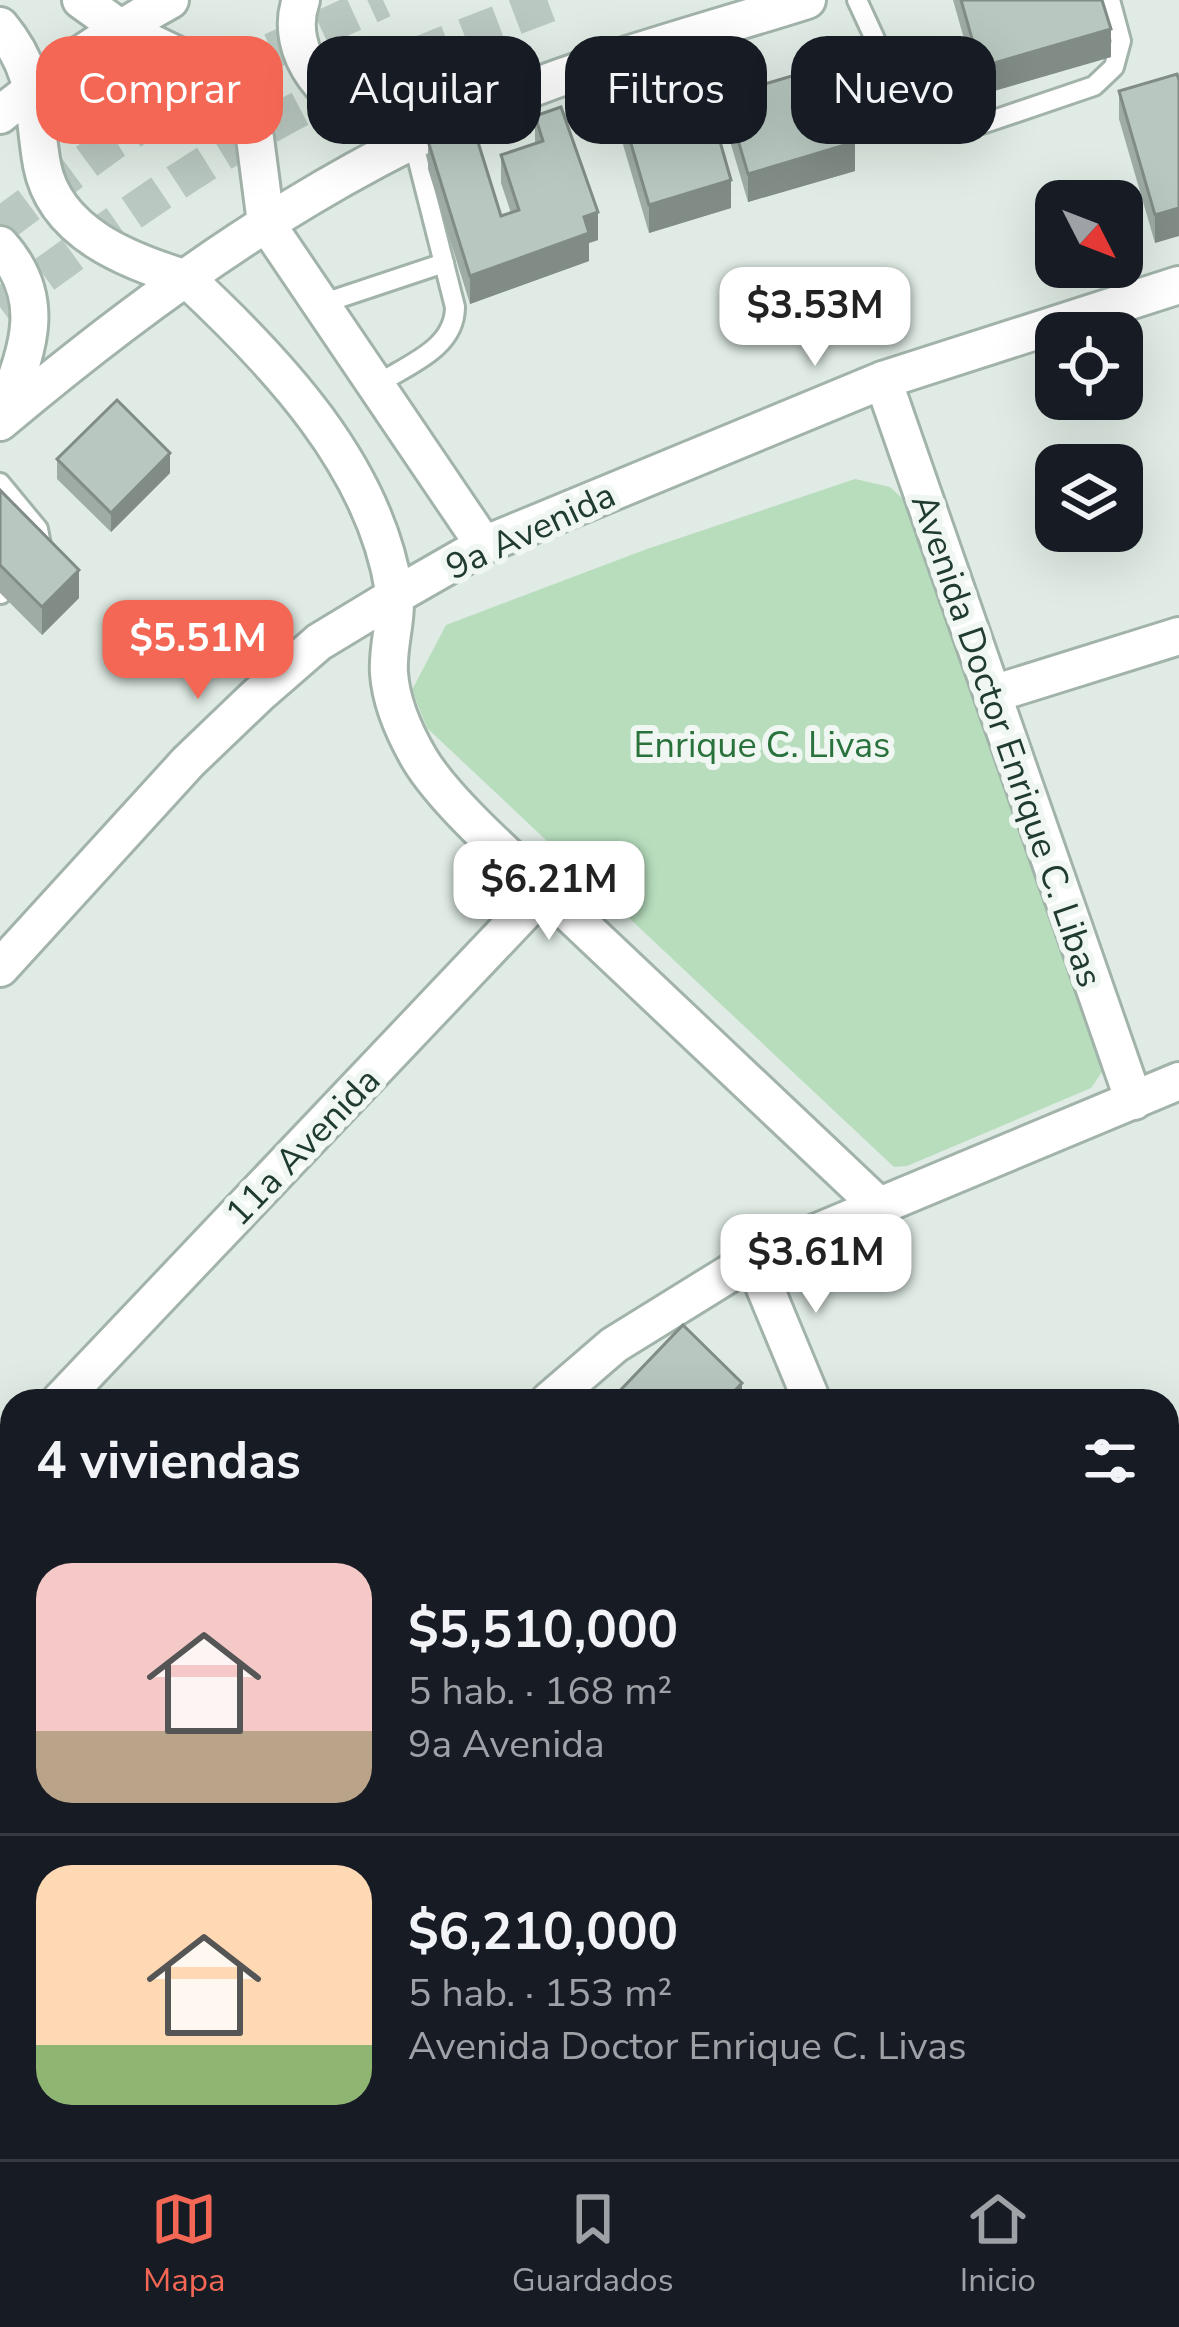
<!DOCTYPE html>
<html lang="es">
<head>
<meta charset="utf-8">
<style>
	:root { --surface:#171b24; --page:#242831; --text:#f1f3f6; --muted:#9ea1a6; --line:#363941; --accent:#f46754 }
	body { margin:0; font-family:"Nunito Sans",sans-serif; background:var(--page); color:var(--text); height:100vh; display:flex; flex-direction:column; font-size:45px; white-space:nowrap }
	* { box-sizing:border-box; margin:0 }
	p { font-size:39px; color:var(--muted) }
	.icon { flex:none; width:66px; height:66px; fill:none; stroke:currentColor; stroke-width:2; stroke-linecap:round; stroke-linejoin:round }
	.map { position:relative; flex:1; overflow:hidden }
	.panel { position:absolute; left:0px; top:1389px; width:1179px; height:771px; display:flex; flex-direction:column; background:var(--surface); border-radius:36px 36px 0 0; box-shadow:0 12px 48px #0002 }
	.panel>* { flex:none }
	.hud { position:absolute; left:36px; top:36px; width:1107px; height:108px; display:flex; gap:24px }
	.needle { width:78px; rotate:132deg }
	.buttons { position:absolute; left:1035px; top:180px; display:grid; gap:24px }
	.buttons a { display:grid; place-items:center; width:108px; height:108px; border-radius:24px; background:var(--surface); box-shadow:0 12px 48px #0002; font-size:60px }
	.price { position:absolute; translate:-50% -102px; padding:0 27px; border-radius:24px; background:#fff; color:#222; font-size:39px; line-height:78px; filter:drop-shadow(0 3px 6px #0008) }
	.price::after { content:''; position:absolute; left:50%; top:72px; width:36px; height:27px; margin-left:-18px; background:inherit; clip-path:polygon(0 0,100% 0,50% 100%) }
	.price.on { background:var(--accent); color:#fff }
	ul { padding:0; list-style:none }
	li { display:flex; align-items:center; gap:36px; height:300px; padding:0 36px }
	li+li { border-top:3px solid var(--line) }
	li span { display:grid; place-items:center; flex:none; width:336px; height:240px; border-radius:36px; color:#555 }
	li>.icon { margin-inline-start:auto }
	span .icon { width:144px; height:144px; fill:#fffc; stroke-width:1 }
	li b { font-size:51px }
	h2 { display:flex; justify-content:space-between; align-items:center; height:144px; padding:0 36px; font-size:51px }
	.pill { padding:0 42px; border-radius:36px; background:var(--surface); box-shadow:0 12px 48px #0002; font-size:42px; line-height:108px }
	.pill.on { background:var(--accent); color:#fff }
	.menu { display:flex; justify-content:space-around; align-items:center; height:168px; border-top:3px solid var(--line); background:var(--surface); font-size:33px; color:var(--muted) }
	.menu a { display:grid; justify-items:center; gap:6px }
	.menu .on { color:var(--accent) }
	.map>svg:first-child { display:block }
</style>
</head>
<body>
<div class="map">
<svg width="1179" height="2159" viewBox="0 0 1179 2159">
	<rect width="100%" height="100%" fill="#dfebe4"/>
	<polygon fill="#b7ddbd" points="855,479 890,487 917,512 1104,1069 1091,1088 907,1166 894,1167 427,728 412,690 446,625 647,549"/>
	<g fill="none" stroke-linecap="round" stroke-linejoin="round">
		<g stroke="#b9c8c0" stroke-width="36" stroke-dasharray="36 18" stroke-linecap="butt">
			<polyline points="0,226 113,142 250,61 383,0"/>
			<path d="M0 307C89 242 177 177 274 123 364 72 463 37 560 0"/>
		</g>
		<g stroke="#a2b3aa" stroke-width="24">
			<g id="service">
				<polyline points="857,0 904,102 929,116 982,124 1094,86 1114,67 1121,41 1110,0"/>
				<polyline points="321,304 444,263"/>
				<path d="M376 385C407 365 455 349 455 307L413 141"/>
				<polyline points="0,483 38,529 41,545"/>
				<polyline points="0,594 1,594"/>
			</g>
		</g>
		<g stroke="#a2b3aa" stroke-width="42">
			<g id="minor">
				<polyline points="266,223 484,545"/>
				<path d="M187 279C276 362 375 466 394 591 398 618 387 646 389 673 391 703 404 732 419 758 448 807 527 873 570 914 674 1012 777 1110 881 1208"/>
				<polyline points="883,380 1134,1101"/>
				<polyline points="993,694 1179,636"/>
				<polyline points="0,968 188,762 258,695 319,642 395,596 484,545 883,380 1179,285"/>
				<polyline points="753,1259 812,1401"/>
				<polyline points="60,1401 545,890"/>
				<polyline points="0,1464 12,1451"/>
				<polyline points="0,1532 12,1543"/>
				<polyline points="1167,2090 1179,2085"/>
				<polyline points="198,2148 210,2159"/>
				<polyline points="896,2148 908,2159"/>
				<polyline points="1064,2159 1075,2148"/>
			</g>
		</g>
		<g stroke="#a2b3aa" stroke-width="42">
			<g id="tertiary">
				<polyline points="81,0 120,28 193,63 231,96 255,138 266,223"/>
				<path d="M301 0C282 52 330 111 382 119 404 122 428 119 449 118"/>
				<path d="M0 26C40 74 32 109 42 165 55 233 128 261 187 279"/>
				<path d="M0 115C53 71 110 33 170 0"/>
				<path d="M0 245C51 302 25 354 2 418"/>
				<path d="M0 422C153 293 319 175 504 99 602 59 706 32 807 0"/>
				<polyline points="549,1401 614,1345 753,1259 1179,1081"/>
				<polyline points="0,1990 12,1978"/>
			</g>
		</g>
		<use href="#service" stroke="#fff" stroke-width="18"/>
		<use href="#minor" stroke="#fff" stroke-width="36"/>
		<use href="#tertiary" stroke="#fff" stroke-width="36"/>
	</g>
	<g fill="#9eaca5">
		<polygon points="953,0 1102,0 1111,57 980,95"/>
		<polygon points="1177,74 1155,243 1119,119 1119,91"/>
		<polygon points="614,86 731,208 649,233 614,114"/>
		<polygon points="725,96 855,171 748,202 725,124"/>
		<polygon points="535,116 598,240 589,243 589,261 470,304 428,169 428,141 501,216 511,213 501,183 501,155 535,144"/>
		<polygon points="57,459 170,473 111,532 57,479"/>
		<polygon points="0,490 79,598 42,635 0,593"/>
	</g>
	<g fill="#818c86">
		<polygon points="1111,29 1111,57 980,95 980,67"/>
		<polygon points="855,142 855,171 748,202 748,174"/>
		<polygon points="731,180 731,208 649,233 649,205"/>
		<polygon points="1179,208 1179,236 1155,243 1155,215"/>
		<polygon points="598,212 598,240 589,243 589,261 470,304 470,276 584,217"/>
		<polygon points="170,453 170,473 111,532 111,513"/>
		<polygon points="79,570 79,598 42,635 42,607"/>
		<polygon points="742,1383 742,1401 725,1401"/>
	</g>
	<g fill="#b8c8c0" stroke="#818c86" stroke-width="3">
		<polygon points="961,0 1102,0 1111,29 980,67"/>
		<polygon points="697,61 731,180 649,205 614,86"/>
		<polygon points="832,64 855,142 748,174 725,96"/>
		<polygon points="1177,74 1179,80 1179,208 1155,215 1119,91"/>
		<polygon points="561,107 598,212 584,217 589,233 470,276 428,141 473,126 501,216 519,210 501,155 543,141 535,116"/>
		<polygon points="117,400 170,453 111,513 57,459"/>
		<polygon points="0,490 79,570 42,607 0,565"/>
		<polygon points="683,1325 742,1383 725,1401 610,1401"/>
	</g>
	<g text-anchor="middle" stroke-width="12" stroke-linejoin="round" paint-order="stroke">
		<g font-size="36" fill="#203b30" stroke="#f0f7f3">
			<text transform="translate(530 530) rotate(-25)" y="13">9a Avenida</text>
			<text transform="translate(1008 740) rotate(71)" y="13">Avenida Doctor Enrique C. Libas</text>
			<text transform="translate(302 1146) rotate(-46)" y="13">11a Avenida</text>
		</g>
		<g font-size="36" fill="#2a723c" stroke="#f0f7f3">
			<text x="762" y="757">Enrique C. Livas</text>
		</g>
	</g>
</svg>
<div class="buttons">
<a><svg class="needle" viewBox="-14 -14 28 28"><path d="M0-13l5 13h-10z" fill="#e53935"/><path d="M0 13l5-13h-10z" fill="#9ea1a6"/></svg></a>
<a><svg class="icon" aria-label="locate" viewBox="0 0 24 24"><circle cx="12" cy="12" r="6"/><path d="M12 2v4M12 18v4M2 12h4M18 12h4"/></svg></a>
<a><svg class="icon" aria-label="layers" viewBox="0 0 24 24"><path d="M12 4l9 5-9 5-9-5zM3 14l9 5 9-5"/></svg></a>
</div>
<b class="price" style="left:815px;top:369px">$3.53M</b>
<b class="price on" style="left:198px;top:702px">$5.51M</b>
<b class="price" style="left:549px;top:943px">$6.21M</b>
<b class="price" style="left:816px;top:1316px">$3.61M</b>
<div class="hud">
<a class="pill on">Comprar</a>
<a class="pill">Alquilar</a>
<a class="pill">Filtros</a>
<a class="pill">Nuevo</a>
</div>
<section class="panel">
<h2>4 viviendas<svg class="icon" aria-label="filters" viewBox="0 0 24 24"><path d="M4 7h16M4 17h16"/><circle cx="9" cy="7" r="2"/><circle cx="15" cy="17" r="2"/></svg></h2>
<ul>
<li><span style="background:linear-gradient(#f6c9c9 70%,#b9a48a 0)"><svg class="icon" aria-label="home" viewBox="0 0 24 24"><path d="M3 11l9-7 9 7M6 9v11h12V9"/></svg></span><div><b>$5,510,000</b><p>5 hab. · 168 m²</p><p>9a Avenida</p></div></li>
<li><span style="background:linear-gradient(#ffd9b3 75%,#8fb573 0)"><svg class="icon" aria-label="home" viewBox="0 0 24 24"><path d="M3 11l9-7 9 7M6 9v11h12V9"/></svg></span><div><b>$6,210,000</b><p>5 hab. · 153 m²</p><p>Avenida Doctor Enrique C. Livas</p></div></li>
</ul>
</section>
</div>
<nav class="menu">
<a class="on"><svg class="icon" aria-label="map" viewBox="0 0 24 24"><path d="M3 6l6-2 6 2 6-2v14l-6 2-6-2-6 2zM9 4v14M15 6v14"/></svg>Mapa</a>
<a><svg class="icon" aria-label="saved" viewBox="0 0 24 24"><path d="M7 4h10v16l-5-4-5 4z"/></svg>Guardados</a>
<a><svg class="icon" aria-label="home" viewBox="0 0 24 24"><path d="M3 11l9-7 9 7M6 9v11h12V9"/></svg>Inicio</a>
</nav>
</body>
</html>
